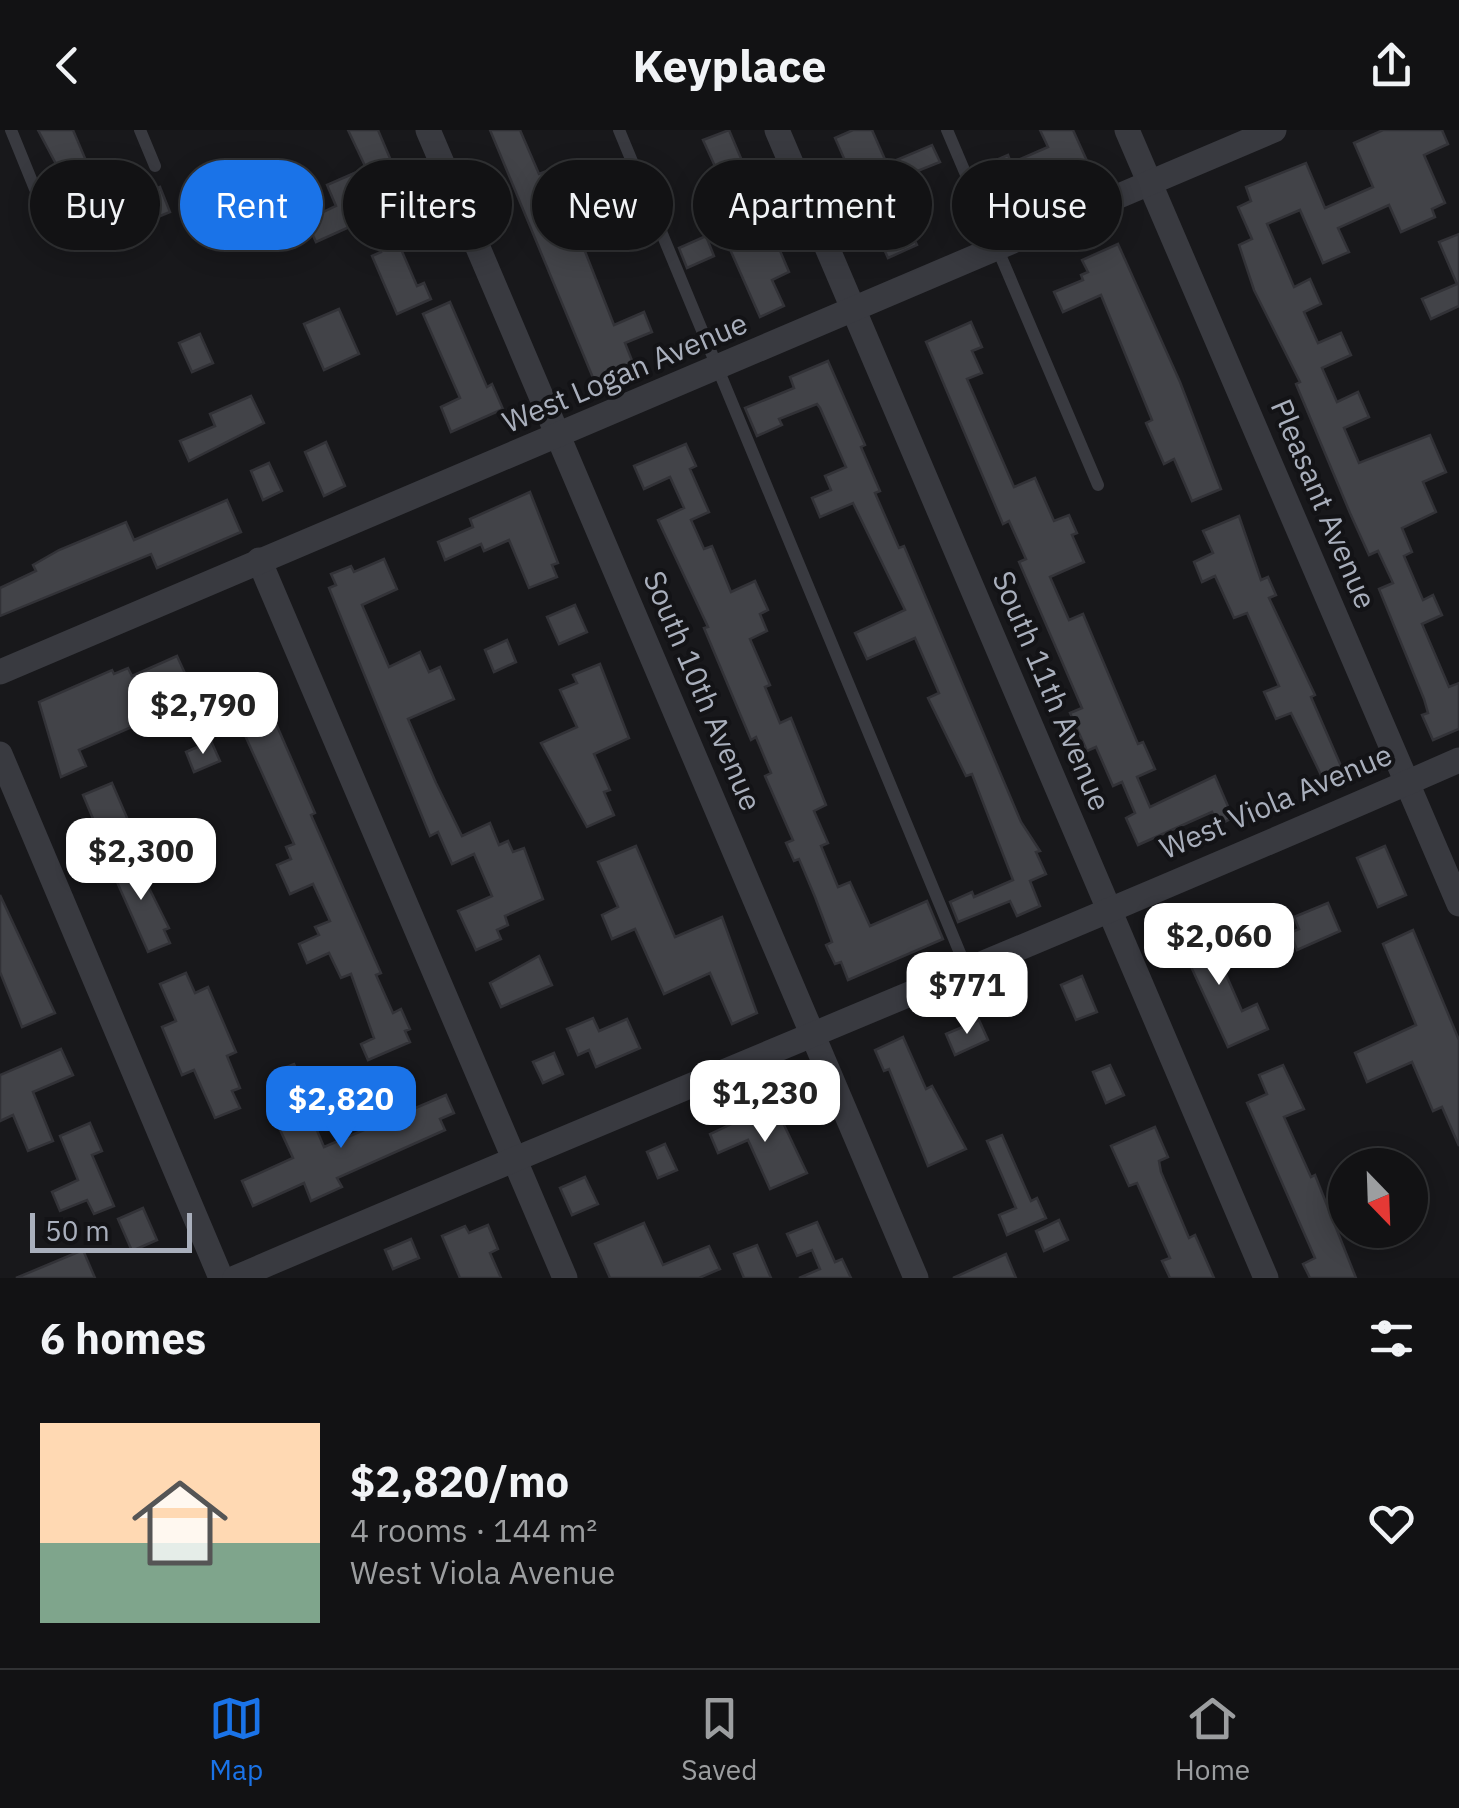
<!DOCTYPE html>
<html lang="en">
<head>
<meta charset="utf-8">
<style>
	:root { --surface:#121214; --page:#1f2022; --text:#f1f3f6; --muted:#9c9ea0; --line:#313234; --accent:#1a73e8 }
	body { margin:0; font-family:"IBM Plex Sans",sans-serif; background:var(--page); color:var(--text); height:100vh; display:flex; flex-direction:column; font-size:38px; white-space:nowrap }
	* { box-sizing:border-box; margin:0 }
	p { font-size:32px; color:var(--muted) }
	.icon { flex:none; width:55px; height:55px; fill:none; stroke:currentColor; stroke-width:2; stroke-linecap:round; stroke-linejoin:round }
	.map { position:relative; height:1148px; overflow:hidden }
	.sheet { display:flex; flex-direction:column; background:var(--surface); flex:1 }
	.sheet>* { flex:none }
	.top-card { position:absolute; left:30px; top:30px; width:1400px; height:90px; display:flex; gap:20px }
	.needle { width:65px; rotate:157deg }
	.tools { position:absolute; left:1328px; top:1018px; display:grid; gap:20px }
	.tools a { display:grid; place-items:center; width:100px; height:100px; border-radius:50%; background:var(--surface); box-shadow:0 5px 25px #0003,0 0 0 2px var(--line); font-size:50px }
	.scale { position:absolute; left:30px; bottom:25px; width:162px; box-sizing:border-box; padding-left:10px; border:5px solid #a9afbc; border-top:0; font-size:28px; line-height:35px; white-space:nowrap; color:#a9afbc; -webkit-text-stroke:8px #131316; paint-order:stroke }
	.price { position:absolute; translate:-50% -85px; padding:0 22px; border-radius:20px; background:#fff; color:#222; font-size:32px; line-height:65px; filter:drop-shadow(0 2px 5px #0008) }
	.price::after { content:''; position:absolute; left:50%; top:60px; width:30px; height:22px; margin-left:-15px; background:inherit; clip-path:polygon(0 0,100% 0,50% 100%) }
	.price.current { background:var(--accent); color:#fff }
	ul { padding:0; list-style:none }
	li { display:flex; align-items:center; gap:30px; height:250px; padding:0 40px }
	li+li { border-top:2px solid var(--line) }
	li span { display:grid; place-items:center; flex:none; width:280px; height:200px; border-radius:0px; color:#555 }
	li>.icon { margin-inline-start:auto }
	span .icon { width:120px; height:120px; fill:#fffc; stroke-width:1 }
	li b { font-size:42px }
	h2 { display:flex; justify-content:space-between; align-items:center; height:120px; padding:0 40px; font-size:42px }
	.pill { padding:0 35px; border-radius:45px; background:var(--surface); box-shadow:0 5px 25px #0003,0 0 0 2px var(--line); font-size:35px; line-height:90px }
	.pill.current { background:var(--accent); color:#fff }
	header { display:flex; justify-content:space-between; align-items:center; height:130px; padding:0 40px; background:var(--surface); font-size:45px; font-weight:700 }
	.dock { display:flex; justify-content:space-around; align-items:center; height:140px; border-top:2px solid var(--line); background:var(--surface); font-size:28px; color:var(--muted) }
	.dock a { display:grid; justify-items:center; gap:5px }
	.dock .current { color:var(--accent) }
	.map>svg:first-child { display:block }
</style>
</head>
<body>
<header><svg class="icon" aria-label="back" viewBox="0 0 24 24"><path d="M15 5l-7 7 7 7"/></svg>Keyplace<svg class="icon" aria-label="share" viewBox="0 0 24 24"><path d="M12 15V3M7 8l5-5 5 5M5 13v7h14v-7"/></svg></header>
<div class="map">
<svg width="1459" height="1148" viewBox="0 0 1459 1148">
	<rect width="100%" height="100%" fill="#18181b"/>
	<g fill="#424348" stroke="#323237" stroke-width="2.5">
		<polygon points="38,0 73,0 90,40 65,51"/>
		<polygon points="348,0 378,0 417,92 394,103 417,156 424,153 431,169 397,184 372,126 381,122 367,89 316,112 306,90 336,76 327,55 366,38"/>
		<polygon points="490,0 520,0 539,44 549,40 560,66 551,70 566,106 577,101 614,195 644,182 652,202 625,213 635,238 596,255"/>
		<polygon points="729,0 789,142 772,150 784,176 760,187 725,108 744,100 703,10"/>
		<polygon points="853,0 872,0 887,34 932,15 940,32 910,44 919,64 910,68 923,98 911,103 917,115 888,128 835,8"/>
		<polygon points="1040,0 1073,0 1092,42 1040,58 1035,46 997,62 985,35 1008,25 1011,33 1048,17"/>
		<polygon points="1383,0 1442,0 1448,14 1424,25 1445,73 1432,79 1435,87 1401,102 1389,75 1338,98 1349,122 1323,133 1300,80 1267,94 1294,157 1310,149 1321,174 1304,182 1318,213 1341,203 1351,225 1322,238 1337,272 1358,262 1369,287 1344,298 1359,333 1430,305 1446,342 1423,352 1436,382 1402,398 1412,422 1404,426 1423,470 1433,465 1442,485 1422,494 1449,557 1459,553 1459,599 1433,610 1422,585 1428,583 1424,569 1379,459 1393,453 1378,421 1369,425 1350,383 1296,254 1300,252 1254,160 1239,115 1252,109 1238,77 1251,71 1246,57 1306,33 1325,78 1373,57 1354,13"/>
		<polygon points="160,57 170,82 133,97 123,72"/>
		<polygon points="1459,104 1459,176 1431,189 1422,169 1457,154 1439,112"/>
		<polygon points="706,106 714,126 687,138 679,118"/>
		<polygon points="1118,114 1180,252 1221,359 1192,371 1174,329 1164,334 1146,293 1152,290 1101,165 1063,182 1054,162 1083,150 1081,145 1088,142 1082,130"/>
		<polygon points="450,172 487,257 492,254 503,279 451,302 441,277 460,268 423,184"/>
		<polygon points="339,179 359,224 324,240 304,194"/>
		<polygon points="971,192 982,217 972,221 982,243 967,249 1014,357 1035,348 1054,391 1069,385 1077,403 1072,405 1084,432 1050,447 1069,490 1083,484 1138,614 1143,612 1155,639 1137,647 1150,677 1215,646 1233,688 1218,695 1212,682 1138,715 1126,688 1135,683 1122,652 1113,656 1096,617 1087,621 1070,583 1082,578 1019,432 1026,429 1009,391 1003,394 926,212"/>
		<polygon points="200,204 213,233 192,242 179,213"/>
		<polygon points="828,231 865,315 861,317 880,361 875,363 899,418 904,416 1021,692 1040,721 1036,722 1046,744 1030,751 1040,776 1017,786 1010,771 958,792 950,772 972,762 974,767 1013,750 972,644 966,646 928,568 939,563 915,508 867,529 855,503 905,480 853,373 820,387 812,368 831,360 825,346 846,337 820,278 817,274 779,289 782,295 757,306 745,278 794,258 790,247"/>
		<polygon points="251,266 264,293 189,331 180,311 215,296 210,284"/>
		<polygon points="326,312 345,356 324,366 305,322"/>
		<polygon points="686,314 696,336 690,339 709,382 691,390 704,419 712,416 731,462 755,451 768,480 760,484 767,501 750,509 770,555 765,557 780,593 791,588 826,675 814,681 828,713 821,716 838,757 850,752 870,796 927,771 943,809 848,850 841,832 835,834 826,815 832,812 815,767 799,729 794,731 786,713 793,710 765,646 771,643 756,607 751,610 704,498 708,497 658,390 684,378 670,347 644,359 634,336"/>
		<polygon points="269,333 282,361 263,370 251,341"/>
		<polygon points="530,362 558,433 552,435 557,447 529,458 509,410 484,421 481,414 445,430 438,412 473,397 470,389"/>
		<polygon points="227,370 241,402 157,438 151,424 0,486 0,458 36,441 33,435 59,420 126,392 134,410"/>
		<polygon points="1239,386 1261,450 1268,447 1276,465 1269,468 1315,565 1311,567 1341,636 1321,645 1291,583 1276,589 1264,562 1279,556 1247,483 1234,488 1215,446 1202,452 1194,432 1213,423 1203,401"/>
		<polygon points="384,429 397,459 362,475 389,537 420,522 429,542 440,537 454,569 408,589 436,653 462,706 490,693 499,715 508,711 513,722 524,718 543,769 505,786 508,795 497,800 501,809 476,820 458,781 492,766 474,724 452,734 438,702 430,706 329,458 336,455 331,444 351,436 354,442"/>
		<polygon points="575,475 587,502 559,514 547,487"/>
		<polygon points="507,510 516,532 494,542 485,520"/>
		<polygon points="177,526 189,552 143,572 150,589 79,620 86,636 61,647 39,572 112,540 114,544 128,538 132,546"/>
		<polygon points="600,534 629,608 594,624 610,660 604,662 614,685 587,697 541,613 577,597 560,560 577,553 573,545"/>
		<polygon points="259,545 271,571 267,573 315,683 311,685 381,843 376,845 393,883 401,879 410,899 405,901 410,912 368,930 361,914 374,908 351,844 341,848 329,823 307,833 299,814 319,805 315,797 330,791 313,754 290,764 277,735 291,729 286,717 294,714 225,561"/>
		<polygon points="211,611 220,631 194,642 186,622"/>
		<polygon points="112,653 128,690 99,703 83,665"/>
		<polygon points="636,716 675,807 722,787 757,883 732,894 710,843 664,864 635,799 612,809 602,785 618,777 598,732"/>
		<polygon points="1385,716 1406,765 1378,777 1357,728"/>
		<polygon points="132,724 169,798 164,800 170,813 148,822 109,734"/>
		<polygon points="0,765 55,883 22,897 0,842"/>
		<polygon points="1328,773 1340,801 1297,820 1290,803 1299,799 1294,787"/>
		<polygon points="1203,792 1242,881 1257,874 1268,899 1228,917 1176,804"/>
		<polygon points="1413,800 1459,910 1459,1016 1442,977 1433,981 1412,932 1367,952 1355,923 1416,895 1383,814"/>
		<polygon points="539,826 552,855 501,877 490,853"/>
		<polygon points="186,843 195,863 208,857 236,922 227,926 240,958 232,961 240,978 215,988 194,940 182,945 162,897 176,891 160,854"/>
		<polygon points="1082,846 1097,882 1076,890 1061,855"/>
		<polygon points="593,888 599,901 627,889 640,918 596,937 589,920 578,925 567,899"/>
		<polygon points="979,890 988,910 955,925 946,904"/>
		<polygon points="903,907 926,959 932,956 966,1019 928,1036 889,939 884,941 875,920"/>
		<polygon points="61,919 73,945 33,962 53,1011 28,1021 13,985 0,991 0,945"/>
		<polygon points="554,923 563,944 543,953 533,932"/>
		<polygon points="294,934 304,957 285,966 274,942"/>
		<polygon points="1110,935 1124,965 1106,973 1093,942"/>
		<polygon points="1283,935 1304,979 1284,987 1311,1047 1315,1045 1356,1148 1310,1148 1303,1134 1315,1128 1247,973 1267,964 1259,945"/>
		<polygon points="446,965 454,983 440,989 445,1000 337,1048 342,1057 311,1071 304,1053 253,1076 242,1051 293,1028 277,993 308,979 324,1017"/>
		<polygon points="774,974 807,1043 770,1059 748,1010 718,1023 710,1004"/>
		<polygon points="90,993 102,1021 92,1025 114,1076 94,1084 87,1070 60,1081 52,1062 78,1050 60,1006"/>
		<polygon points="1155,997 1168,1027 1159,1031 1161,1042 1189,1108 1195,1105 1214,1148 1170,1148 1162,1131 1170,1128 1137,1053 1129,1056 1111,1016"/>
		<polygon points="1002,1005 1031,1071 1037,1068 1046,1088 1007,1105 999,1085 1016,1078 987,1011"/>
		<polygon points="665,1014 677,1040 658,1048 647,1022"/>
		<polygon points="585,1047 598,1074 572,1085 560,1058"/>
		<polygon points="143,1078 157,1110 132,1121 118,1089"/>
		<polygon points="1059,1090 1068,1110 1044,1121 1036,1101"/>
		<polygon points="817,1092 835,1132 842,1129 851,1148 799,1148 820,1139 812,1120 797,1126 787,1104"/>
		<polygon points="644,1093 663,1135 709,1116 720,1139 699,1148 610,1148 595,1114"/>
		<polygon points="488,1095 498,1119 490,1123 501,1148 460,1148 442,1106 465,1096 469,1103"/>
		<polygon points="411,1109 419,1128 393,1139 385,1120"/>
		<polygon points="757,1115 771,1148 744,1148 734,1124"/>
		<polygon points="83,1120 95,1148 16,1148"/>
		<polygon points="1006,1124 1016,1148 953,1148"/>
	</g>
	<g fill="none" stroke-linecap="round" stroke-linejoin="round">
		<g stroke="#393a40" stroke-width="12">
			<polyline points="11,0 35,59"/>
			<polyline points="140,0 155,36"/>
			<polyline points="619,0 967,840"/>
			<polyline points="947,0 1098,355"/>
		</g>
		<g stroke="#393a40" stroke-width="25">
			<polyline points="428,0 916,1148"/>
			<polyline points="777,0 1266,1148"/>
			<polyline points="1127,0 1459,774"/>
			<polyline points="259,430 565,1148"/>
			<polyline points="0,542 1274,0"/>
			<polyline points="0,624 221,1148"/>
			<path d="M235 1148C642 973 1053 808 1459 630"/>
		</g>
	</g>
	<g text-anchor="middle" stroke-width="8" stroke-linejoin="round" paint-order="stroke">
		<g font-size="30" fill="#a9afbc" stroke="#131316">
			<text transform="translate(625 243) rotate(-23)" y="10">West Logan Avenue</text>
			<text transform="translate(1323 374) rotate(67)" y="10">Pleasant Avenue</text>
			<text transform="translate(702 561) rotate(67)" y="10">South 10th Avenue</text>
			<text transform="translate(1051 561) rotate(67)" y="10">South 11th Avenue</text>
			<text transform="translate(1276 672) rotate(-23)" y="10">West Viola Avenue</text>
		</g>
	</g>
</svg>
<div class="tools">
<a><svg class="needle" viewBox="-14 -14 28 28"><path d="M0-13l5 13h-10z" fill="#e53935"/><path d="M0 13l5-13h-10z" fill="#9c9ea0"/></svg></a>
</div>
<div class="scale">50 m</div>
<b class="price" style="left:203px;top:627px">$2,790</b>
<b class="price" style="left:141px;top:773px">$2,300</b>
<b class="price" style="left:1219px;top:858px">$2,060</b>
<b class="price" style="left:967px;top:907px">$771</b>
<b class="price" style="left:765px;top:1015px">$1,230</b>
<b class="price current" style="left:341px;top:1021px">$2,820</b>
<div class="top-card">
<a class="pill">Buy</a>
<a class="pill current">Rent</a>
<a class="pill">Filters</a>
<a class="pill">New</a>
<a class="pill">Apartment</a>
<a class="pill">House</a>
</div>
</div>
<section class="sheet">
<h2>6 homes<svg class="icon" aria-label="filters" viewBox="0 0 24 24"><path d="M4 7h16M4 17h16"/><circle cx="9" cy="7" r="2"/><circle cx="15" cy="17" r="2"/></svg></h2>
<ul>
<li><span style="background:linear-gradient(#ffd9b3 60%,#7fa58c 0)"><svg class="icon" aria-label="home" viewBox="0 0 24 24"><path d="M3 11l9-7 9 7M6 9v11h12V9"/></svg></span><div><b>$2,820/mo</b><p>4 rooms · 144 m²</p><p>West Viola Avenue</p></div><svg class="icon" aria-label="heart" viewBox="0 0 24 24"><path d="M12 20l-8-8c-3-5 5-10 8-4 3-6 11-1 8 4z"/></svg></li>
</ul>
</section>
<nav class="dock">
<a class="current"><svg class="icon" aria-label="map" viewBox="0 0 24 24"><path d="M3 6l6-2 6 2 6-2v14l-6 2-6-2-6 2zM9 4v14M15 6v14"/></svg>Map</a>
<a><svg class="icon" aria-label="saved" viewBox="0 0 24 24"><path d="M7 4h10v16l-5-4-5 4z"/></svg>Saved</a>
<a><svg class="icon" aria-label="home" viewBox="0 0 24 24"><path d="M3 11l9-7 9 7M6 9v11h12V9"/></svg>Home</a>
</nav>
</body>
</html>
